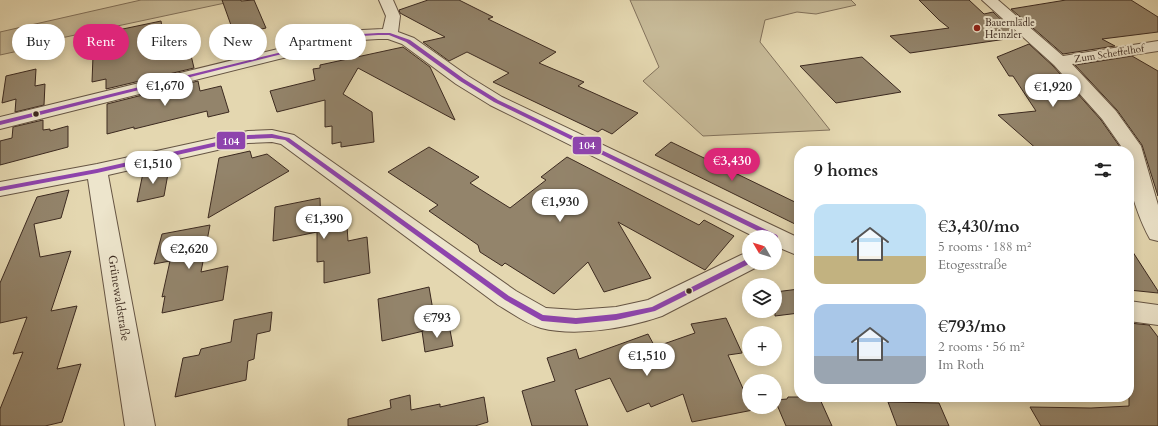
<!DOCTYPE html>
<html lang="en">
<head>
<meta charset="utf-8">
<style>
	:root { --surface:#fff; --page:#f2f2f2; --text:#222; --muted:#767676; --accent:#db2777 }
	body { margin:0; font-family:Cardo,serif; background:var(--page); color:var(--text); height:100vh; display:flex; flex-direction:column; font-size:15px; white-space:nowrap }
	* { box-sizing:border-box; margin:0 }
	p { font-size:13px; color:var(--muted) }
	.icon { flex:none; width:22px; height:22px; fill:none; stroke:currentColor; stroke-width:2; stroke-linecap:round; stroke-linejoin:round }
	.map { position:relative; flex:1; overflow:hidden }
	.side { position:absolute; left:794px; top:146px; width:340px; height:256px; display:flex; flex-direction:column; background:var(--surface); border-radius:16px; box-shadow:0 2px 10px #0003 }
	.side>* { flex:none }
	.hud { position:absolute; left:12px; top:24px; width:380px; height:36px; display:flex; gap:8px }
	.needle { width:26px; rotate:309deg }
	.tools { position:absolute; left:742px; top:230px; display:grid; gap:8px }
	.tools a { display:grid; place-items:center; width:40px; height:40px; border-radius:50%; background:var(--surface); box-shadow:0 2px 10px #0003; font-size:20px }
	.price { position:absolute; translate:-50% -34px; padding:0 9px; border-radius:14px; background:#fff; color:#222; font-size:13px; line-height:26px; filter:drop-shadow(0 1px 2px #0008) }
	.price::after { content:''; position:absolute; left:50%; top:24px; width:12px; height:9px; margin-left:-6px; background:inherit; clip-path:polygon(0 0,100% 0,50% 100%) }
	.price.selected { background:var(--accent); color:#fff }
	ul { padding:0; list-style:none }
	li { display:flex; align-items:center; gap:12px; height:100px; padding:0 20px }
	li span { display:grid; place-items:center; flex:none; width:112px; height:80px; border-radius:12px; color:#555 }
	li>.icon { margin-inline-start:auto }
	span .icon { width:48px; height:48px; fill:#fffc; stroke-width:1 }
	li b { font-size:17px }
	h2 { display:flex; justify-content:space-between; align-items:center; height:48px; padding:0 20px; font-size:17px }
	.tag { padding:0 14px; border-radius:18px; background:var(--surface); box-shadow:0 2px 10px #0003; font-size:14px; line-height:36px }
	.tag.selected { background:var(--accent); color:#fff }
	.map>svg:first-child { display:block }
</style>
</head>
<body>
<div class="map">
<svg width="1158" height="426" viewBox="0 0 1158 426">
	<rect width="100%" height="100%" fill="#e4d7b0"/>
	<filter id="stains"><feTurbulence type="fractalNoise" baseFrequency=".005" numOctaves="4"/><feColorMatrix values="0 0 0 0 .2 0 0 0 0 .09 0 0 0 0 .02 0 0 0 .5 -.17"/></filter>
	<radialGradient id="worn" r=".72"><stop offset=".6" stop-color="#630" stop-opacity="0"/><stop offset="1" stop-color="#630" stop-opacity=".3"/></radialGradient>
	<g fill="#c7ba98" stroke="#82725c">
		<polygon points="141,0 239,0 33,44 32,48 0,55 0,32"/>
		<polygon points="630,0 851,0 856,5 816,14 797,12 765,20 760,42 830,130 703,136 643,81 659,67"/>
	</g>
	<g fill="#93846b" stroke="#3c2a20">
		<polygon points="222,0 241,0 241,1 254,0 266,28 253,31 257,43 232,48 226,29 232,28"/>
		<polygon points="428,0 459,0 493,17 488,19 556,52 539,63 584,82 578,86 638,113 612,134 602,129 598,132 493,82 509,73 467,52 449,61 423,42 445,37 400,13 399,10"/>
		<polygon points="919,0 969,0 984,14 993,12 1020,37 910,53 890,36 949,28 939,20"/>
		<polygon points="1066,0 1131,0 1158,17 1158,32 1102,39 1115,46 1063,54 1011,9"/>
		<polygon points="161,21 164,39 171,37 181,40 184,52 190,51 194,68 106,89 106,79 92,82 93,56 99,55 99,34"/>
		<polygon points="1029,44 1053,66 1101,120 1120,147 1120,151 1039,151 998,115 1036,111 1013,76 1009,76 997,57"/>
		<polygon points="403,47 430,67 455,120 358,68 343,94 372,112 374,142 341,147 341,142 332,144 332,126 325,127 325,100 277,112 270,91 315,80 313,69 320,68 320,65"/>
		<polygon points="1132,56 1158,71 1158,196 1142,145 1117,110 1075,65"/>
		<polygon points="862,57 901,92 836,103 800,66"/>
		<polygon points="36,69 35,86 45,84 44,105 15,112 16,99 2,103 6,76"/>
		<polygon points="198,81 200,91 221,86 229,112 208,117 207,111 134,129 134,127 107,134 107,104"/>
		<polygon points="43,120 43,130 50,129 50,131 68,126 68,147 0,165 0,141 12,138 13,127"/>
		<polygon points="671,142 799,204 799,226 655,155"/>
		<polygon points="429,147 479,177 470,183 510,208 546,180 541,177 567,157 699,225 704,220 734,236 705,270 618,222 651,278 604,292 588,262 554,294 505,263 502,266 480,252 478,245 429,211 438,205 388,172"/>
		<polygon points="250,151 252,158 267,154 289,171 208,218 219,158"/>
		<polygon points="169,168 164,196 137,202 143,173"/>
		<polygon points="69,190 61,218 34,224 40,257 71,251 51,311 77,306 57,369 81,364 62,422 45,426 0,426 0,409 23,352 13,354 27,317 0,323 0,283 37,197"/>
		<polygon points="320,198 321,231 347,226 348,241 367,237 370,273 324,283 324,261 317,262 317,232 273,241 275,207"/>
		<polygon points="210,225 201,272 228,266 223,300 162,313 165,296 162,297 170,261 154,264 162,234"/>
		<polygon points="1129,246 1158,291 1158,293 1129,290"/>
		<polygon points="429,287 436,328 382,341 378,299"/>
		<polygon points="799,289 799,313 775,316 775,292"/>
		<polygon points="272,312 270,331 257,334 254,359 248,361 246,380 175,397 183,358 199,355 201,349 231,342 234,320"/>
		<polygon points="726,318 742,353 728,355 749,402 749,407 751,407 753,410 692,422 683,394 651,407 649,403 627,412 610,378 575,390 588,426 532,426 522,391 555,381 547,358 576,349 579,359 648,334 655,347 695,333 691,324"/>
		<polygon points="1129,323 1149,325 1158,337 1158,426 1041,426 1030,407 1091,408 1129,406"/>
		<polygon points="449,325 453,346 425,352 422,331"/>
		<polygon points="410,395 411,410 440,404 440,407 484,397 488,422 475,426 348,426 348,419 391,408 390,400"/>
		<polygon points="788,397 819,397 832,426 786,426 775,400 787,399"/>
		<polygon points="888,402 939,403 949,426 897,426"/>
	</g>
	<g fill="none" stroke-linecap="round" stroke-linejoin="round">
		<g stroke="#654" stroke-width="2">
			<g id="street">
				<polygon points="379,0 393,0 400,16 398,32 414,38 468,76 502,97 799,238 799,256 775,246 775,237 755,237 490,105 456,84 402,44 388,39 378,39 362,40 279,59 0,129 0,117 278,49 362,30 383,29 386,16"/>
				<path d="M982 0H998L1063 56 1158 41V51L1072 64 1116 111 1141 146 1158 205V241L1150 239C1141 223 1130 194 1129 176 1128 168 1129 159 1129 151H1122L1121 146 1102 119 1054 65Z"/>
				<path d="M272 130 294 135 516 291 546 308 576 310 616 307 648 300 741 255 749 252V263H760L757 267 662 316C627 328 577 337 541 328 526 324 512 313 498 305L281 144 272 142 248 143 108 175 155 426H125L88 179 0 196V182L97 164 248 131Z"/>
				<polygon points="1129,301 1158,305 1158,325 1129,321"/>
			</g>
		</g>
		<use href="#street" fill="#ede5cc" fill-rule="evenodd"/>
		<g stroke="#ede5cc" stroke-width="3">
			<g id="bus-1">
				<polygon points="378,33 390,33 410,40 464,79 498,100 777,235 778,237 777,239 775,239 775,237 770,237 494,102 460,81 406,42 389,35 378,35 362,36 278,55 0,125 0,121 278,53 362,34"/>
				<polygon points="272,134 289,138 509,296 543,315 576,318 616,314 652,307 747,259 749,259 749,263 751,263 655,311 616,320 576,324 542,321 505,300 285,140 272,138 248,139 97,173 0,191 0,187 97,169 248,135"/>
			</g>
		</g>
		<use href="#bus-1" fill="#8e44ad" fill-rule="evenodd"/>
	</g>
	<circle fill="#8f2418" stroke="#ede5cc" stroke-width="1.5" cx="977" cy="28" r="4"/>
	<g fill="#3c2a20" stroke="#ede5cc" stroke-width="1.5">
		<circle cx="36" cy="114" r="3.5"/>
		<circle cx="689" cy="291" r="3.5"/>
	</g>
	<g text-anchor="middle" stroke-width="4" stroke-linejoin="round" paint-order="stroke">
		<g font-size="10" fill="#3c2a20" stroke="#ede5cc" text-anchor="start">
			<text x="985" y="26">Bauernlädle<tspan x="985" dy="12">Heinzler</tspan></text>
		</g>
		<g font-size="10" fill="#3c2a20" stroke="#ede5cc">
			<text transform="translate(1109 53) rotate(-9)" y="4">Zum Scheffelhof</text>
		</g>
		<g font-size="12" fill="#3c2a20" stroke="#ede5cc">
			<text transform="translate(119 298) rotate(81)" y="4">Grünewaldstraße</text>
		</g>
	</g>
	<g stroke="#ede5cc" stroke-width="1.5">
		<rect x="216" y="131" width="30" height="19" rx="4" fill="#8e44ad"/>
		<rect x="572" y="136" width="30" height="19" rx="4" fill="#8e44ad"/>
	</g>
	<g font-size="11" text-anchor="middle" font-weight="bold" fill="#fff">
		<text x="231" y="145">104</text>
		<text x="587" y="149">104</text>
	</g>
	<rect width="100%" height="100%" filter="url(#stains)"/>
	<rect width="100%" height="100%" fill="url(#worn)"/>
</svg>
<div class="tools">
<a><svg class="needle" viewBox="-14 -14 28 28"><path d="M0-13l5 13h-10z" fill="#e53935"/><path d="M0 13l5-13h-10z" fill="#767676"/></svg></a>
<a><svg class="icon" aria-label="layers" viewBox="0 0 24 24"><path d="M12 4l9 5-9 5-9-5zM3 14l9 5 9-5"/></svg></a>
<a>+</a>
<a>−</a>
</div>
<b class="price" style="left:165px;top:107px">€1,670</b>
<b class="price" style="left:1053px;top:108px">€1,920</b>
<b class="price selected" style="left:732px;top:182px">€3,430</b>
<b class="price" style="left:153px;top:185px">€1,510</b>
<b class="price" style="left:560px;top:223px">€1,930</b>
<b class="price" style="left:324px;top:240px">€1,390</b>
<b class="price" style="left:189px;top:270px">€2,620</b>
<b class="price" style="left:437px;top:339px">€793</b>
<b class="price" style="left:647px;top:377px">€1,510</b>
<div class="hud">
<a class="tag">Buy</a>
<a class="tag selected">Rent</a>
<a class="tag">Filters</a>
<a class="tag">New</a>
<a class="tag">Apartment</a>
</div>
<section class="side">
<h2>9 homes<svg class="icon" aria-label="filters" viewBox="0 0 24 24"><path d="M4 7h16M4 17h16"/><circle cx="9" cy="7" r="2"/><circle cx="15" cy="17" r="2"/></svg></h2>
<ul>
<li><span style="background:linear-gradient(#bfe0f5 65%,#c2b280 0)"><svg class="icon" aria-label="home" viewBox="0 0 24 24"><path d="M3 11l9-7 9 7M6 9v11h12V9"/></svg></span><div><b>€3,430/mo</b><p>5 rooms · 188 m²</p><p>Etogesstraße</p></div></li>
<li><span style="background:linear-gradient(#a9c7e8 65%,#9aa5b1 0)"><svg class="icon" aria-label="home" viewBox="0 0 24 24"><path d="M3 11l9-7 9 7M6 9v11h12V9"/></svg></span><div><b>€793/mo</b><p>2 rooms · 56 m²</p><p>Im Roth</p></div></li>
</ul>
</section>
</div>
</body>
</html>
